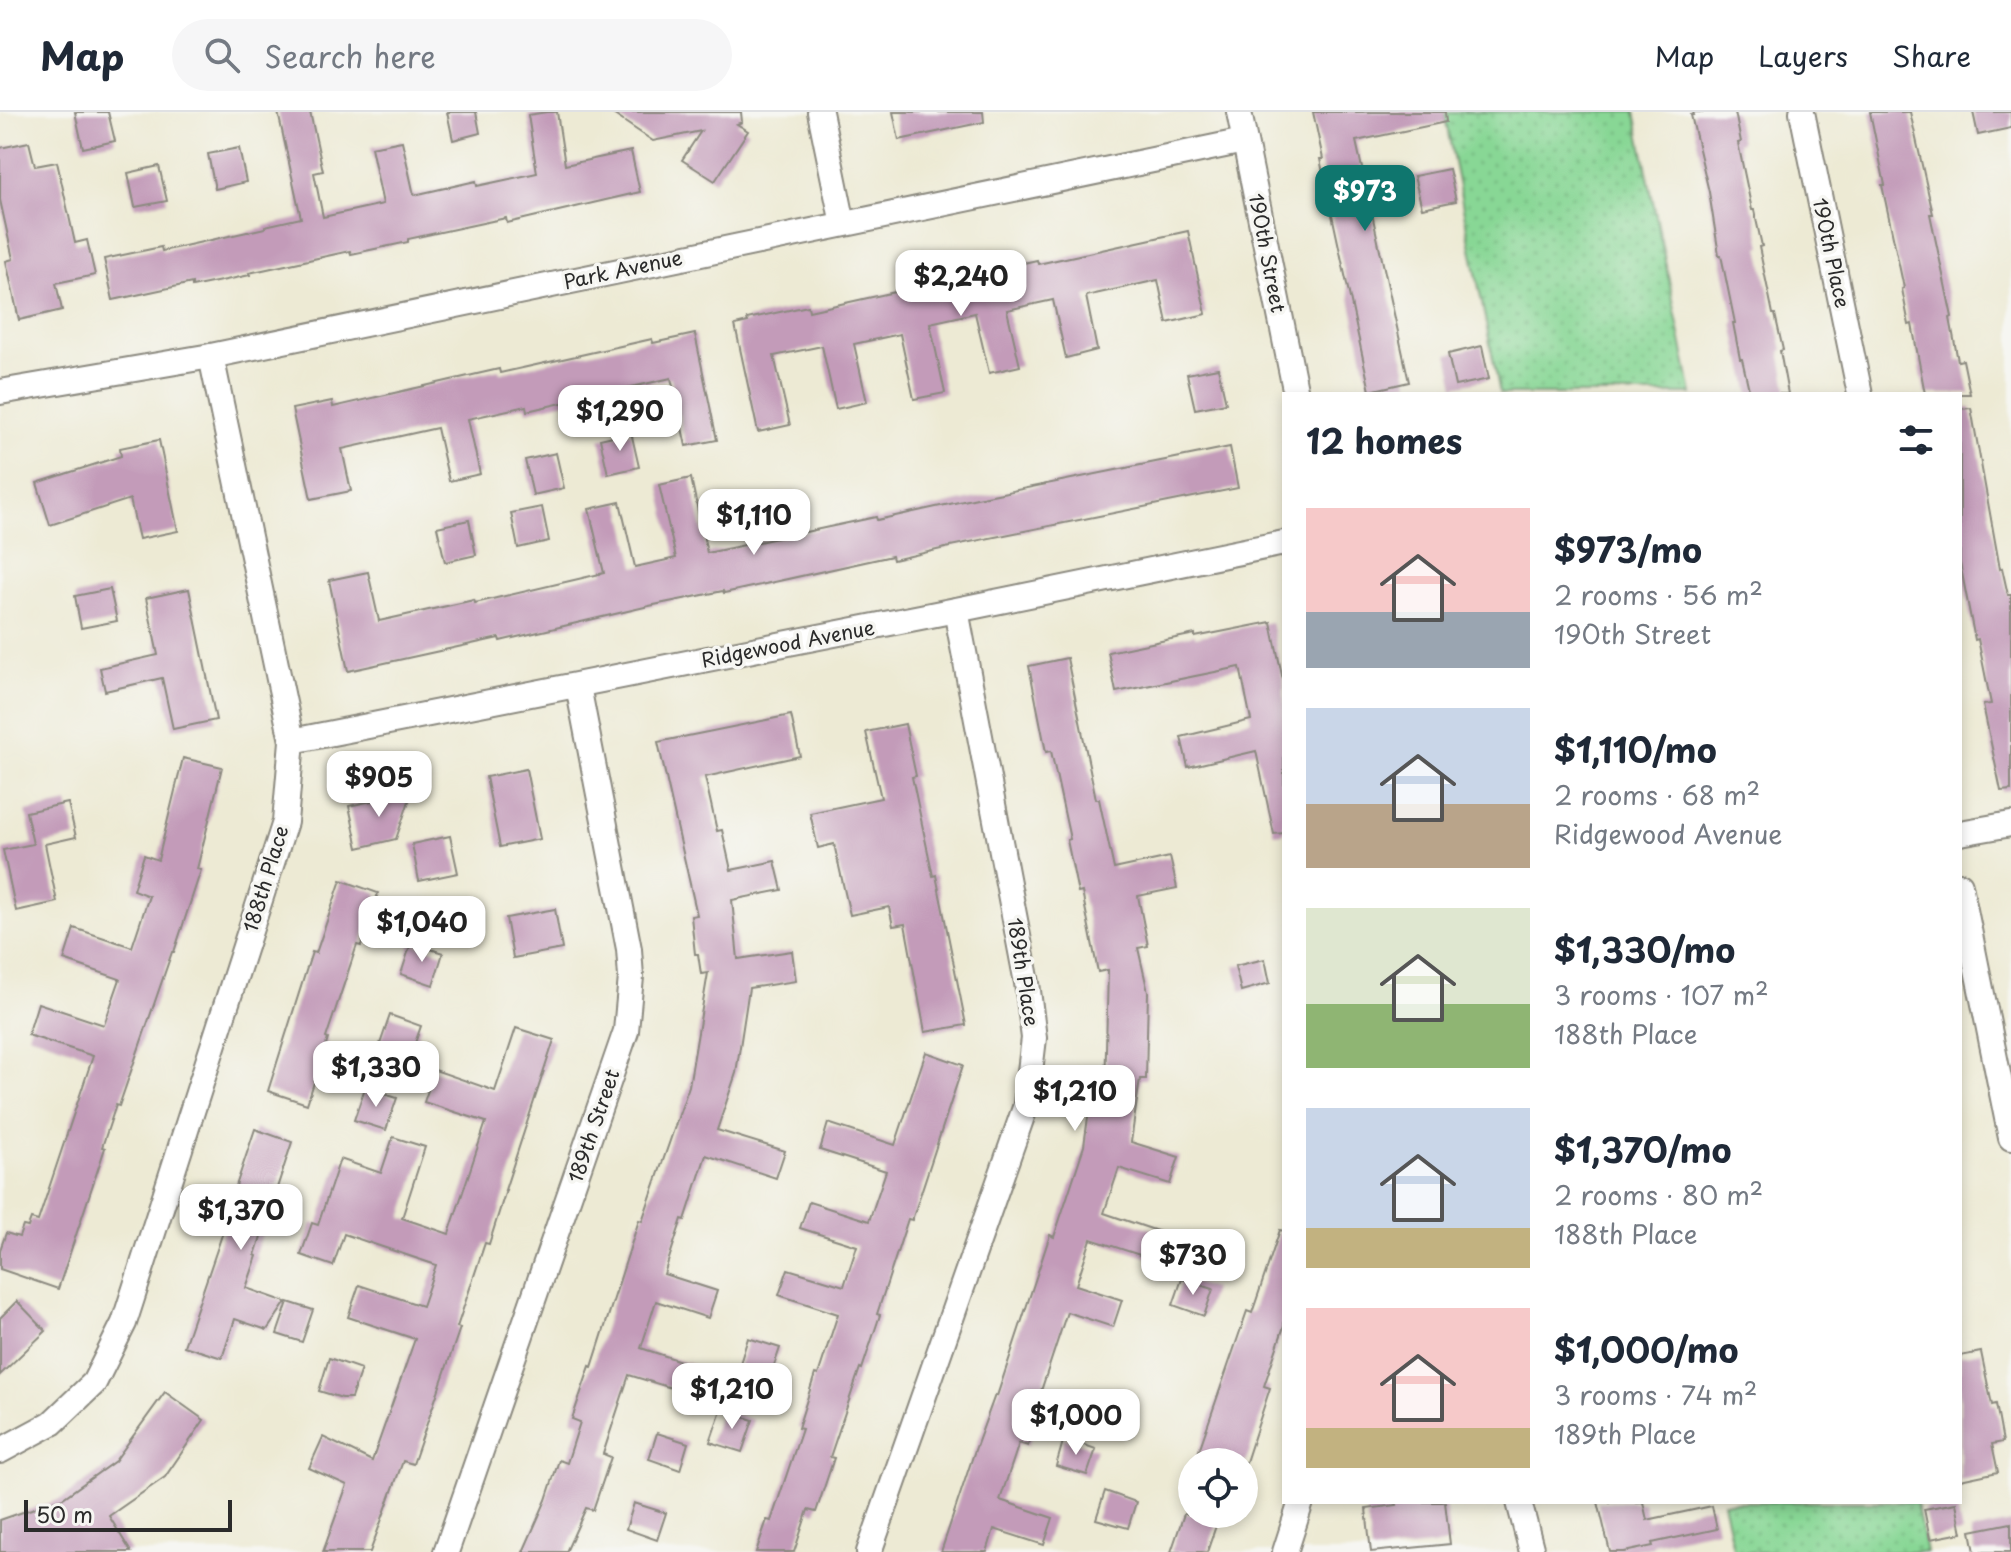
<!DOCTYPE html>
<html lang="en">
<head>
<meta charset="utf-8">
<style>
	:root { --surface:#fff; --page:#f6f6f7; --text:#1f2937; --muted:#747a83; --line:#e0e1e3; --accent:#0f766e }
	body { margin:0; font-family:"Playpen Sans",sans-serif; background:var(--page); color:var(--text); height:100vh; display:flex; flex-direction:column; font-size:30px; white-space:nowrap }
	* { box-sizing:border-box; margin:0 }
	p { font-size:26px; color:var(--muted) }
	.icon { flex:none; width:44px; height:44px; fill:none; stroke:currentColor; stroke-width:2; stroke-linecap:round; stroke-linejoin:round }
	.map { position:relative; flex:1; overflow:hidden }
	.panel { position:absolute; left:1282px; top:280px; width:680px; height:1112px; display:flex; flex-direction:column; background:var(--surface); border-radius:0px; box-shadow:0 4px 12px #0003 }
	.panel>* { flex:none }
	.tools { position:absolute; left:1178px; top:1336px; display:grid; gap:16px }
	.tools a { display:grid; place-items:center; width:80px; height:80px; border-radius:50%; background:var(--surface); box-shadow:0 4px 12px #0003; font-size:40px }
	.scale { position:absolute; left:24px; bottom:20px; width:208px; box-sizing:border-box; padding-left:8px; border:4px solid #2b2b2b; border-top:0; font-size:22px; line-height:28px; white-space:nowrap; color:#2b2b2b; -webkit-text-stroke:6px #f6f6f2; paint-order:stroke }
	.price { position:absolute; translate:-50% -68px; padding:0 18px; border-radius:16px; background:#fff; color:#222; font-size:26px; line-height:52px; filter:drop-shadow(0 2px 4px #0008) }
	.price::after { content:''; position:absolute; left:50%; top:48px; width:24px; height:18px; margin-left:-12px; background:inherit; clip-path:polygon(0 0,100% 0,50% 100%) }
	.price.current { background:var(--accent); color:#fff }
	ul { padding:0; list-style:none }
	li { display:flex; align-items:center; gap:24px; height:200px; padding:0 24px }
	li span { display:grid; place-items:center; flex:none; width:224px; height:160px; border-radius:0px; color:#555 }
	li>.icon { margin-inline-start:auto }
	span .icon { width:96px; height:96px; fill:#fffc; stroke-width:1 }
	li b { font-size:34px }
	h2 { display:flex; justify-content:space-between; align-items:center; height:96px; padding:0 24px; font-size:34px }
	header { display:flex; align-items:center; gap:48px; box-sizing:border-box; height:112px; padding:0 40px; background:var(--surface); border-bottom:2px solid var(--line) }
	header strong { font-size:38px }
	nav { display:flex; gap:44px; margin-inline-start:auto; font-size:28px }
	.search { width:560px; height:72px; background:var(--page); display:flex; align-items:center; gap:20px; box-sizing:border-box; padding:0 28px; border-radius:44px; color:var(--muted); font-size:30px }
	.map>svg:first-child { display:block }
</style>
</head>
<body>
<header>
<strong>Map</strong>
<div class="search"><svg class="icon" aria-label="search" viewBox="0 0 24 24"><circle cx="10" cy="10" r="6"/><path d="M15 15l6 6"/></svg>Search here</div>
<nav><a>Map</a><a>Layers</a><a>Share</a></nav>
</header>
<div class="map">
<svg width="2011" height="1440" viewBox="0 0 2011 1440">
	<defs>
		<pattern id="grass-dots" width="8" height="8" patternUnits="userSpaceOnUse" patternTransform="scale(2)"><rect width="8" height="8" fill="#88d795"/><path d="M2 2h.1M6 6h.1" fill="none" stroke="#76b981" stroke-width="1.8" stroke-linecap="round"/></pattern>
	</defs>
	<rect width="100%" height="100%" fill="#f6f6f2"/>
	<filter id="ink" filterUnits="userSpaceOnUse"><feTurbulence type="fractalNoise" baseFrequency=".0125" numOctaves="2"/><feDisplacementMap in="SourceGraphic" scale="16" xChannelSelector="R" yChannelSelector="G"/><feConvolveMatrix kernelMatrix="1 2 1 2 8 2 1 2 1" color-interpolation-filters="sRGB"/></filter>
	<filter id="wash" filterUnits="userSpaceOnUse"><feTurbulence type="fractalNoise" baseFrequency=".006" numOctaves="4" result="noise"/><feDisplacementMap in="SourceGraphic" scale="32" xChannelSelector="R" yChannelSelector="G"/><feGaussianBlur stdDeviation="1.8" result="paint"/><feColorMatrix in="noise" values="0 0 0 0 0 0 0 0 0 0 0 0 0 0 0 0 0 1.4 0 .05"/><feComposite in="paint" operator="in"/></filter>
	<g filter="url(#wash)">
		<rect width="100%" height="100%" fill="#edead4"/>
		<g fill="url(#grass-dots)" stroke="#5a8160" stroke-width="2">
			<polygon points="1444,0 1635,0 1692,282 1500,282"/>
			<polygon points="1723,1390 1916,1390 1926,1440 1734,1440"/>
		</g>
		<g id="blocks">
			<g fill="#c39bb9">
				<polygon points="75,0 108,0 115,29 83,36"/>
				<polygon points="278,0 310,0 323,59 314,61 323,105 383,92 371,35 402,29 414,83 476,69 477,74 537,61 528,3 547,0 557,0 565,53 631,39 640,80 507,111 506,106 408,127 408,130 351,142 350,139 249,161 250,163 192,175 192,171 113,188 104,147 161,135 162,139 265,116 265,114 301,106"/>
				<polygon points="447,0 476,0 480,21 453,28"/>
				<polygon points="610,0 741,0 742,10 737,12 748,19 715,69 682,48 701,19 653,29"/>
				<polygon points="893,0 983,0 984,10 899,28"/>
				<polygon points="1313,0 1445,0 1446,10 1356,29 1409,270 1370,279 1320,47 1323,47"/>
				<polygon points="1693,0 1735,0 1741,30 1738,31 1752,98 1754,98 1762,134 1759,135 1773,202 1775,202 1783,238 1780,239 1788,282 1750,282 1742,247 1740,247 1733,211 1735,211 1721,143 1719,143 1709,80 1691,3 1694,3"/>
				<polygon points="1870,0 1910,0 1933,102 1930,102 1952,205 1950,206 1958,249 1963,248 1970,282 1925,282 1912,212 1909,213 1902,177 1904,176 1882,73 1885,73"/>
				<polygon points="1973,0 2011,0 2011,16 1978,23"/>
				<polygon points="29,30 35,54 57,50 75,131 87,128 95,163 56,171 62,198 19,208 6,149 13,147 0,88 0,36"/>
				<polygon points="239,36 246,70 215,77 208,42"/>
				<polygon points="159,54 167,89 135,95 128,61"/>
				<polygon points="1449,57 1456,89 1422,96 1414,64"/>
				<polygon points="1188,119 1206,202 1167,211 1158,168 1086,184 1097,238 1066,246 1053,188 1007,198 1020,254 989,261 975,201 930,211 945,281 914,287 900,222 854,232 867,290 836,297 822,234 774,244 790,313 758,320 735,213 748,210 747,207 808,194 809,199 904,178 903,174 960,161 961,165 1037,148 1038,152"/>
				<polygon points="695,222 717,328 686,334 671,266 527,299 526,294 468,307 480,362 449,369 437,316 342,337 351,379 311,387 292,297 332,289 333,295 499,257 500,261 652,227 653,231"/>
				<polygon points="1482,234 1489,267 1455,274 1448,242"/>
				<polygon points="1218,256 1226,291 1195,297 1187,262"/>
				<polygon points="1971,296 2000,457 2002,456 2008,483 2011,483 2011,678 2001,679 1983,593 1991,592 1978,527 1975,528 1960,451 1960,297"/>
				<polygon points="631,320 639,355 608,362 600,327"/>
				<polygon points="159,328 178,419 139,427 130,387 50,413 37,371 121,344 120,336"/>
				<polygon points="1230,335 1238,376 950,434 950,435 893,448 892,444 724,481 723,479 649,494 500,529 499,526 348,559 329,468 368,460 379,509 474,488 475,491 604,461 589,397 620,390 635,455 676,446 659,373 691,366 707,441 876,405 877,408 977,386"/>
				<polygon points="556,341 564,376 533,383 525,348"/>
				<polygon points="542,395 549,429 518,436 511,401"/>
				<polygon points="469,408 476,443 445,450 437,415"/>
				<polygon points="110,477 117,509 81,516 75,484"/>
				<polygon points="189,477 216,608 173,617 162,566 105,579 100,556 158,543 146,486"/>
				<polygon points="1271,510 1284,573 1284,721 1274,722 1256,639 1188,655 1181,625 1251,608 1240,555 1116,580 1108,540 1195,522 1195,525"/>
				<polygon points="1067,546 1096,687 1099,687 1114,757 1170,745 1177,776 1138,784 1148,834 1138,836 1148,880 1146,967 1140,967 1131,1030 1179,1045 1170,1072 1119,1056 1104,1101 1163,1121 1155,1148 1091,1127 1076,1173 1122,1188 1113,1215 1067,1200 1041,1279 1046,1281 1028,1334 1019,1331 1000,1388 1053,1406 1044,1433 994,1417 987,1440 941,1440 975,1338 995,1283 997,1284 1050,1123 1054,1125 1084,1034 1092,977 1105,979 1108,858 1098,860 1082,780 1078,781 1067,728 1070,727 1051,639 1046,640 1029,554"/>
				<polygon points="791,603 800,644 705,665 717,719 722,718 731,758 775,749 782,778 732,788 738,847 792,839 796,869 749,876 736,961 717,1018 785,1039 776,1066 706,1043 685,1108 682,1107 664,1162 717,1179 708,1206 656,1189 641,1236 699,1255 691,1282 629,1263 603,1342 611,1345 593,1398 586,1396 566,1440 523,1440 546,1388 559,1348 567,1351 580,1310 572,1307 590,1254 592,1255 639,1108 642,1109 689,974 708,861 701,862 698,842 695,842 691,804 697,803 658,630"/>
				<polygon points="905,612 916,664 912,665 933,764 936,763 966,913 925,920 905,812 893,814 889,795 850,803 834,732 818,736 810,701 881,686 866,620"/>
				<polygon points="183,646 222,655 197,757 201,758 174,840 172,840 119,994 116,993 102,1035 105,1036 58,1177 0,1157 0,1138 6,1121 19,1125 23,1114 28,1115 31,1107 38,1109 93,944 28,923 38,891 104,913 120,867 64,848 74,816 132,835 149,784 133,778 144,743 158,748"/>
				<polygon points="526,657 540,727 500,735 486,665"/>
				<polygon points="412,680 396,727 358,736 349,694"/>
				<polygon points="68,691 76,725 45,732 57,790 16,799 3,738 33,732 26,700"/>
				<polygon points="450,724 458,761 419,769 412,732"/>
				<polygon points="341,768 378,781 361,834 357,833 326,926 328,927 307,992 268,979 312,840 316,841"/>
				<polygon points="555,797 562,837 513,846 506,806"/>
				<polygon points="411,831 443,841 433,873 401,862"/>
				<polygon points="1265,847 1270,871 1241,879 1235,854"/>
				<polygon points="390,903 421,914 410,945 379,935"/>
				<polygon points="516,916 554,928 505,1078 506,1078 489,1132 485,1131 457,1215 460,1216 413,1352 403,1349 370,1440 323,1440 347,1373 309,1356 323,1325 372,1349 415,1227 348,1205 359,1173 422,1194 436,1153 344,1122 333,1154 301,1143 312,1111 318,1113 340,1047 381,1061 393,1025 425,1035 402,1106 449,1122 486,1010 424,990 435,958 495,979"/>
				<polygon points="926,940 963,953 912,1108 908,1107 877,1202 880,1203 862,1257 860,1256 830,1345 834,1346 816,1400 808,1398 794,1440 756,1440 767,1408 771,1409 802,1317 798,1316 815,1262 818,1263 838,1202 779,1183 788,1157 844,1174 857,1134 800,1116 809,1090 869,1109 886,1059 820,1038 828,1011 895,1033"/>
				<polygon points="365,976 397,986 386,1018 354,1008"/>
				<polygon points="255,1017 292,1030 255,1143 257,1144 246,1176 286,1190 267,1218 235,1207 222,1246 184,1234 225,1114 223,1113"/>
				<polygon points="1280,1118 1284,1119 1284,1214 1264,1274 1270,1276 1246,1350 1195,1350 1247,1199 1252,1201"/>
				<polygon points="1182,1167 1213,1177 1204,1204 1173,1193"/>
				<polygon points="17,1189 46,1219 0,1263 0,1206"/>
				<polygon points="288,1190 313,1198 302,1230 277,1222"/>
				<polygon points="748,1226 780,1236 769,1268 738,1258"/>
				<polygon points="1981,1240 1992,1293 1996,1292 2003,1330 1992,1332 1998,1360 1960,1368 1960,1244"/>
				<polygon points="329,1246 361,1257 351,1286 342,1286 319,1279"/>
				<polygon points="165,1280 204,1308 165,1365 109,1404 131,1440 0,1440 0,1408 63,1386 115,1349"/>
				<polygon points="721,1298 753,1308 742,1340 710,1330"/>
				<polygon points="657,1321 688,1331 680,1358 649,1347"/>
				<polygon points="1064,1326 1096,1337 1087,1363 1056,1354"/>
				<polygon points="1105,1379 1136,1390 1128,1416 1096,1407"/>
				<polygon points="1396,1390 1445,1390 1450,1432 1371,1440 1366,1397 1397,1393"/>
				<polygon points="1598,1390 1643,1390 1647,1408 1712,1394 1717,1417 1652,1431 1653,1434 1624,1440 1610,1440"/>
				<polygon points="634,1391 666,1401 657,1428 626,1417"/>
				<polygon points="1956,1391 1962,1421 1930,1427 1924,1397"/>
				<polygon points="1184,1402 1220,1402 1207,1440 1171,1440"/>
				<polygon points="2011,1411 2011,1440 1975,1440 1971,1419"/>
			</g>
		</g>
	</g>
	<g filter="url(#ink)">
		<use href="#blocks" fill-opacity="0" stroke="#8c8a80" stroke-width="2"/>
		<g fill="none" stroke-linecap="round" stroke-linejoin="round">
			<g stroke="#8c8a80" stroke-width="28">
				<g id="minor">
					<polyline points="820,0 843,112"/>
					<polyline points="1239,0 1296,282"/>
					<polyline points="1802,0 1860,282"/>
					<polyline points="0,280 211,244 1244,29"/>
					<polyline points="292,629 956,498 1284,431"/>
					<polyline points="1960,721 2011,712"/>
					<polyline points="1960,773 2011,1026"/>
					<polyline points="0,1339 52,1311 94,1271 124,1211 285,710 292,629 211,244"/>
					<polyline points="1519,1390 1532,1440"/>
					<polyline points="446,1440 626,919 631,865 629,837 578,574"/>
					<polyline points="869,1440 1026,993 1034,926 1027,871 956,498"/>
					<polyline points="1285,1440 1301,1390"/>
				</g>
			</g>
			<use href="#minor" stroke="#fff" stroke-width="24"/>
		</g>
	</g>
	<g text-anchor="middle" stroke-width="7" stroke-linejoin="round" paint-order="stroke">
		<g font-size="20" fill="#2b2b2b" stroke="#f6f6f2">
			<text transform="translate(1267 141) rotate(79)" y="7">190th Street</text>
			<text transform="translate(1831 141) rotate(78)" y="7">190th Place</text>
			<text transform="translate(623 158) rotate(-12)" y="7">Park Avenue</text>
			<text transform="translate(788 532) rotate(-11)" y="7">Ridgewood Avenue</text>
			<text transform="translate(266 767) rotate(-73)" y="7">188th Place</text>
			<text transform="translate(1023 860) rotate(81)" y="7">189th Place</text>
			<text transform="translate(594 1014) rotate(-71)" y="7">189th Street</text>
		</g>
	</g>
</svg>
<div class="tools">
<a><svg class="icon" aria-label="locate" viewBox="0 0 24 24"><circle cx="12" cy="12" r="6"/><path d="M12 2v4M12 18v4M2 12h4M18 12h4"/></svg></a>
</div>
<div class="scale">50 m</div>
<b class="price current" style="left:1365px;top:121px">$973</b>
<b class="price" style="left:961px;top:206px">$2,240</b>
<b class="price" style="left:620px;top:341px">$1,290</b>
<b class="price" style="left:754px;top:445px">$1,110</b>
<b class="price" style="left:379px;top:707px">$905</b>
<b class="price" style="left:422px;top:852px">$1,040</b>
<b class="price" style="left:376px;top:997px">$1,330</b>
<b class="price" style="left:1075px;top:1021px">$1,210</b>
<b class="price" style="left:241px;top:1140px">$1,370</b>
<b class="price" style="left:1193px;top:1185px">$730</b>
<b class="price" style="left:732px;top:1319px">$1,210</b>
<b class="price" style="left:1076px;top:1345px">$1,000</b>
<section class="panel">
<h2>12 homes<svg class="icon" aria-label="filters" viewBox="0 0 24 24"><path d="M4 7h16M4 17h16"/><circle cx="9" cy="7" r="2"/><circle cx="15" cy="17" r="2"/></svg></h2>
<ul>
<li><span style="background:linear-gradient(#f6c9c9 65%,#9aa5b1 0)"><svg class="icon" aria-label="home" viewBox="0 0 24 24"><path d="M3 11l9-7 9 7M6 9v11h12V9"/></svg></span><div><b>$973/mo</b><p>2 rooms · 56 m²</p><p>190th Street</p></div></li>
<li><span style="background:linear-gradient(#c9d6e8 60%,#b9a48a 0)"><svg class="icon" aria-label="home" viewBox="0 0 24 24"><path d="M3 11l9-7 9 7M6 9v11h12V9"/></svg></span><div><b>$1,110/mo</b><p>2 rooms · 68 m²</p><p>Ridgewood Avenue</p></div></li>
<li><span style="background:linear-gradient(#dfe7d0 60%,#8fb573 0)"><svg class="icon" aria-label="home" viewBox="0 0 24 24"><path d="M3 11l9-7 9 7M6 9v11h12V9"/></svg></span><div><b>$1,330/mo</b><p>3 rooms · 107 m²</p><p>188th Place</p></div></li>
<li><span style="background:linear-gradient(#c9d6e8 75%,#c2b280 0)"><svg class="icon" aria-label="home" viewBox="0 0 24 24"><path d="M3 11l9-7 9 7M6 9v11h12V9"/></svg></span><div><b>$1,370/mo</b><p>2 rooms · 80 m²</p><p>188th Place</p></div></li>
<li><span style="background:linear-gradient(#f6c9c9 75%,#c2b280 0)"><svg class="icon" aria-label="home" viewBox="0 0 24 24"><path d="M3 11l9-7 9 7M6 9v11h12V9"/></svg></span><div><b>$1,000/mo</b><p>3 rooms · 74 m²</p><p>189th Place</p></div></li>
</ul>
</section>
</div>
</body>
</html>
